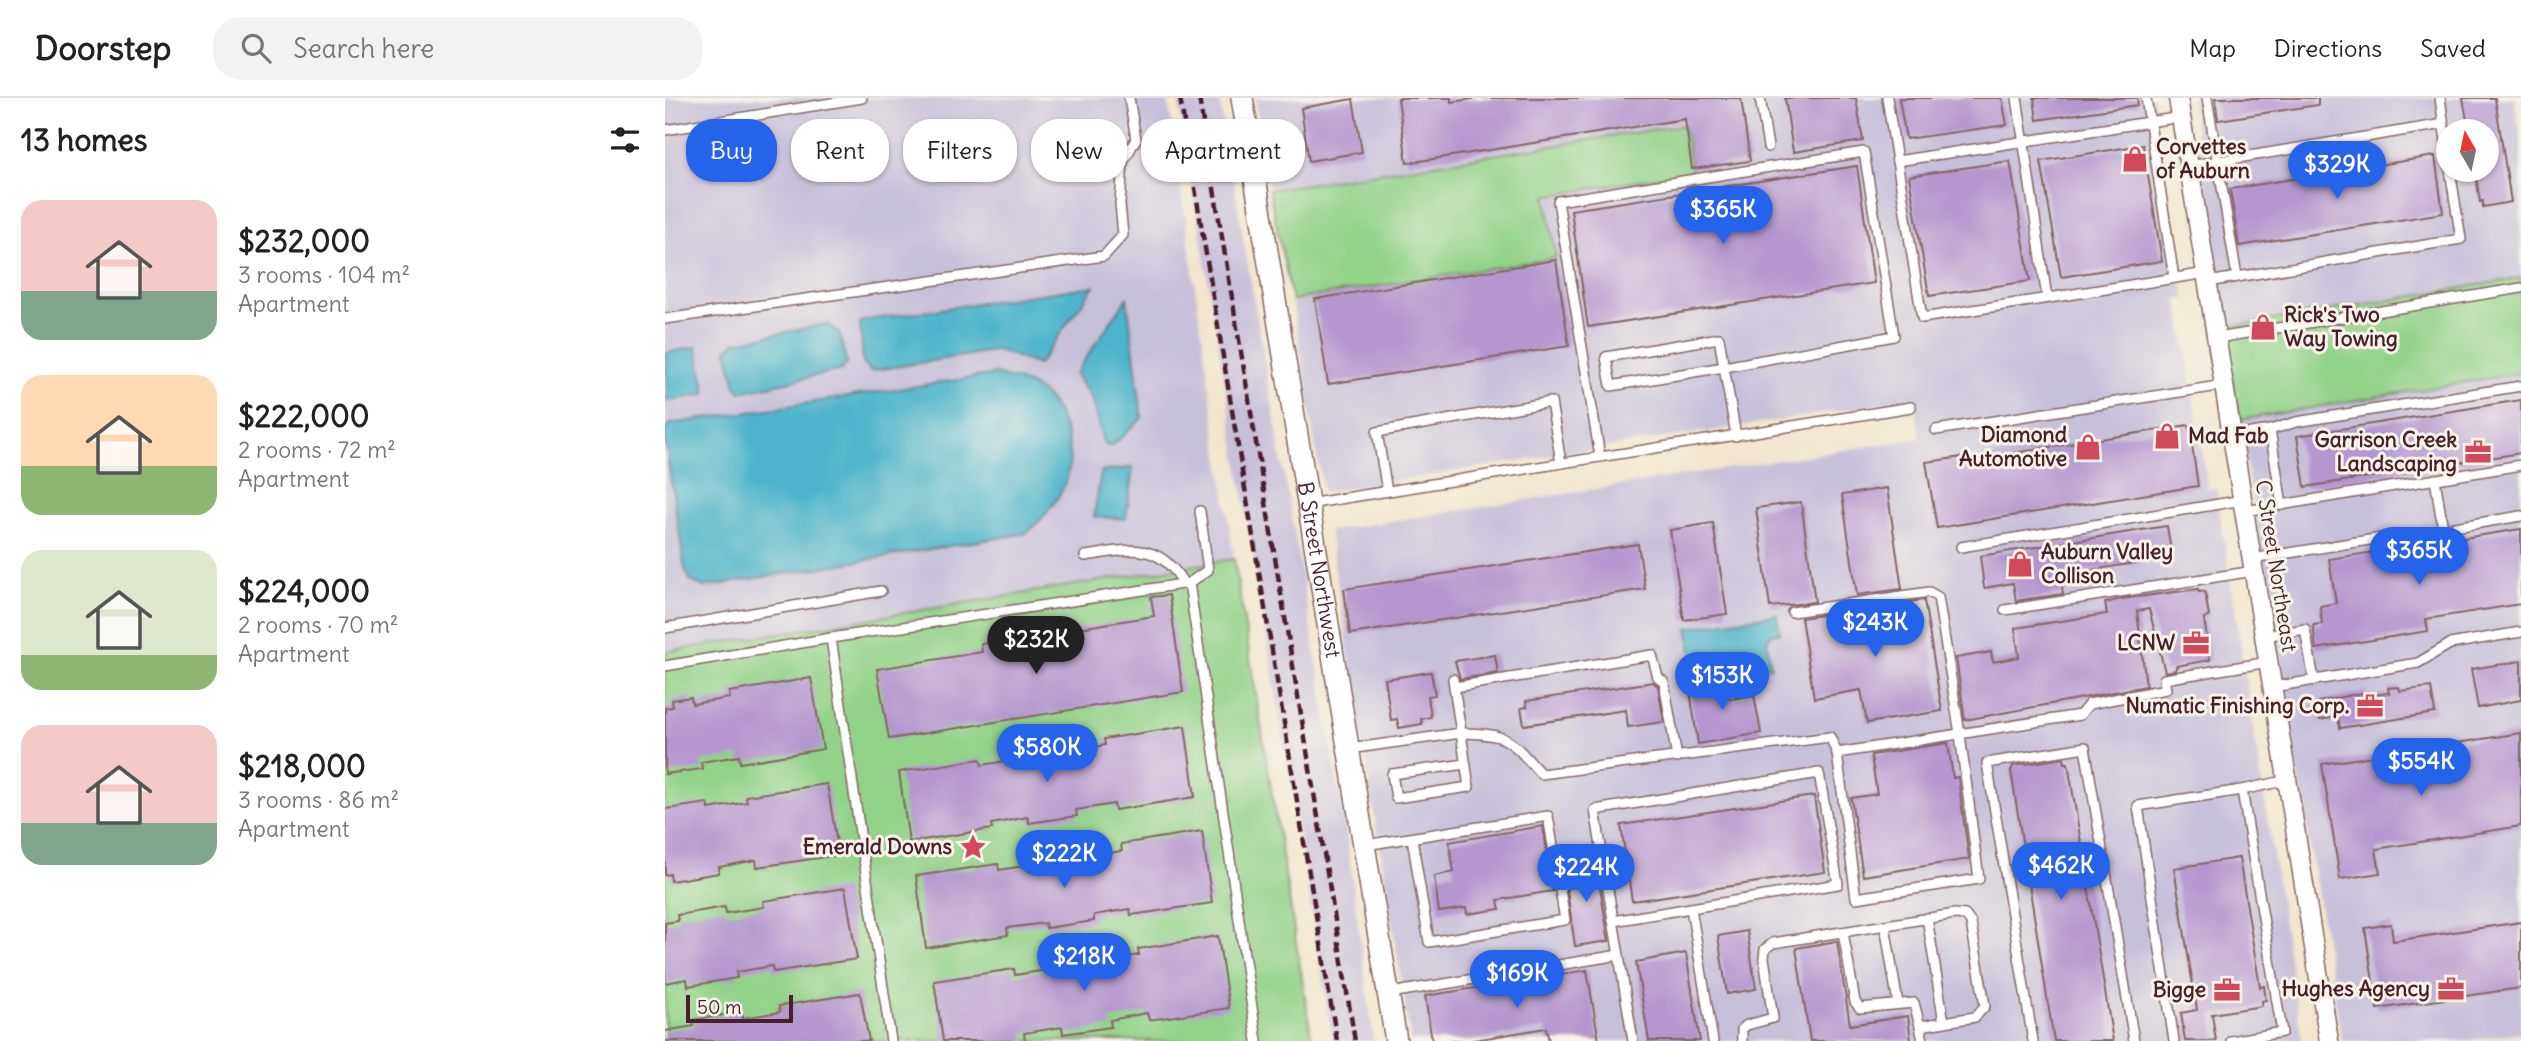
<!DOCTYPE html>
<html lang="en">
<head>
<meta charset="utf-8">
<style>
	:root { --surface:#fff; --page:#f2f2f2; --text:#222; --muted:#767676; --line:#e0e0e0; --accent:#2563eb }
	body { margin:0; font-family:Delius,sans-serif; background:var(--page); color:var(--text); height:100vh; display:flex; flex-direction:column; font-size:26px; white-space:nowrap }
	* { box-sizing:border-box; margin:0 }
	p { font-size:23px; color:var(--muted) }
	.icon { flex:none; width:38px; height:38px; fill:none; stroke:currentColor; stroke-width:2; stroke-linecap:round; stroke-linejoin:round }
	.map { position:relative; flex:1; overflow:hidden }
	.side { display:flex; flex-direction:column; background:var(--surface); width:665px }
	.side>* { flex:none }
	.top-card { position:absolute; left:21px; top:21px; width:665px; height:63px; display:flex; gap:14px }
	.needle { width:46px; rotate:351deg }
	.fabs { position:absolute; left:1771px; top:21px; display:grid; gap:14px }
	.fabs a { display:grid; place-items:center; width:63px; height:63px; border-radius:50%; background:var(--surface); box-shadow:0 2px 5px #0004; font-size:35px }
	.scale { position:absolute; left:21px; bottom:18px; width:107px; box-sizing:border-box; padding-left:7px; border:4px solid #4a1f2b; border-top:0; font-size:19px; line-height:24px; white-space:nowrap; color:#4a1f2b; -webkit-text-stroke:5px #f7f3e8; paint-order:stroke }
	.price { position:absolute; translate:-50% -60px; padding:0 16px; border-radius:24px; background:var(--accent); color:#fff; font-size:23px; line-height:46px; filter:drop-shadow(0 2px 4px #0008) }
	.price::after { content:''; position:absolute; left:50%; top:42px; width:21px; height:16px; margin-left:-10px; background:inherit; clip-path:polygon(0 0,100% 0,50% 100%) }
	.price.on { background:#222; color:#fff }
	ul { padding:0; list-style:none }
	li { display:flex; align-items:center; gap:21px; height:175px; padding:0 21px }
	li span { display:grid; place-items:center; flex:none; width:196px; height:140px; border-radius:21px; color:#555 }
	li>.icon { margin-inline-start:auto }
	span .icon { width:84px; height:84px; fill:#fffc; stroke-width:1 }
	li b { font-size:30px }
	h2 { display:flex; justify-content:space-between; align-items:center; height:84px; padding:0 21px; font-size:30px }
	.pill { padding:0 24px; border-radius:28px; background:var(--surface); box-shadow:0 2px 5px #0004; font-size:24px; line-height:63px }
	.pill.on { background:var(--accent); color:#fff }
	header { display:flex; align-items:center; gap:42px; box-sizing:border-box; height:98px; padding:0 35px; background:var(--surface); border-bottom:2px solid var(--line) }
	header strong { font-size:33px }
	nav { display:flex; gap:38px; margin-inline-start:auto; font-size:24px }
	.search { width:490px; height:63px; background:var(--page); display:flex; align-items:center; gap:18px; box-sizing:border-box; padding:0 24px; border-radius:28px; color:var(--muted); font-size:26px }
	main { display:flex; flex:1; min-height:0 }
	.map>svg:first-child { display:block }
</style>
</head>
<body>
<header>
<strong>Doorstep</strong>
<div class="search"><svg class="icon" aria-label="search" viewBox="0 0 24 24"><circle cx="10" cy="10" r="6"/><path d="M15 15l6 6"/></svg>Search here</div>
<nav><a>Map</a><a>Directions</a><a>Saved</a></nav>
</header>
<main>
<section class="side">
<h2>13 homes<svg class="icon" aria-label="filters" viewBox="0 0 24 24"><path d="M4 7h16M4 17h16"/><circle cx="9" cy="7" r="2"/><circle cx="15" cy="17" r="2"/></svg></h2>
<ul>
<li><span style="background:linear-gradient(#f6c9c9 65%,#7fa58c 0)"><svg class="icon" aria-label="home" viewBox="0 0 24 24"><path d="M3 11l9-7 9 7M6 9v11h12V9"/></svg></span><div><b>$232,000</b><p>3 rooms · 104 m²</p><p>Apartment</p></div></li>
<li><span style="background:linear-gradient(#ffd9b3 65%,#8fb573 0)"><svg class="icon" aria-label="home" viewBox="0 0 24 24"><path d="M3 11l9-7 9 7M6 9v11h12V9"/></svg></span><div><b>$222,000</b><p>2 rooms · 72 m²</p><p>Apartment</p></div></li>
<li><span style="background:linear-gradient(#dfe7d0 75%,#8fb573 0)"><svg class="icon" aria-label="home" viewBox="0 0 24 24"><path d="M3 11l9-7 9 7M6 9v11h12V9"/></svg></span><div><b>$224,000</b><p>2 rooms · 70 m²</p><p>Apartment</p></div></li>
<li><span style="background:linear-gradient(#f6c9c9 70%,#7fa58c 0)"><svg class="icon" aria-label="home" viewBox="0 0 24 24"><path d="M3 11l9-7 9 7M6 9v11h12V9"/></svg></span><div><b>$218,000</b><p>3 rooms · 86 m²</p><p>Apartment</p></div></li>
</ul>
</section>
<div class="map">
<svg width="1856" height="943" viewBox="0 0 1856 943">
	<rect width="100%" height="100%" fill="#f7f3e8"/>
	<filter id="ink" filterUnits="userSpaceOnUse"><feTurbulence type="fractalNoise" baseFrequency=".0143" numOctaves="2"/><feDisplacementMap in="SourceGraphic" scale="14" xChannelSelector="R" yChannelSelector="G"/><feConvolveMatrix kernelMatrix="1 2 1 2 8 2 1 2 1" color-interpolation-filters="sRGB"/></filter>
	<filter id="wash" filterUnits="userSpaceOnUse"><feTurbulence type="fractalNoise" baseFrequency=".00686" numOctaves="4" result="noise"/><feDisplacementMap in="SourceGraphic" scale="28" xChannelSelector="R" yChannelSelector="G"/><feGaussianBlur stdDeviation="1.57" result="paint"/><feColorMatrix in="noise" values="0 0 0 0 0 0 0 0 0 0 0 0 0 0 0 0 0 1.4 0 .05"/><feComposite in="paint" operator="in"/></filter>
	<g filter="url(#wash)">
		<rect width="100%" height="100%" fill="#f2e6ce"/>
		<g fill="#c7c0d9" fill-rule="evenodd">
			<polygon points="0,0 503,0 569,461 0,554"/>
			<polygon points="513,0 554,0 679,722 709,943 668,943"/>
			<polygon points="590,0 1488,0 1520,201 1513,202 1543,391 1551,390 1637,943 746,943 664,433 1255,340 1249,301 658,394 627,202 891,160 881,97 1027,74 1019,27 604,92"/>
			<path d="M1526 0H1849L1856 42V180L1559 230ZM1783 33H1822V72H1783Z"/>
			<polygon points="1856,275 1856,934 1800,943 1677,943 1574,322"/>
		</g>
		<g fill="#92d289" stroke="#6e785a" stroke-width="2">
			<polygon points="1019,27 1027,74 881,98 891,160 627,202 604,92"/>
			<polygon points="1856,180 1856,275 1574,322 1559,230"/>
			<polygon points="569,461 647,943 0,943 0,554"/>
		</g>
		<g fill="#4cb4ca" stroke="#4b6a7a" stroke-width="2">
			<polygon points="429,188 373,267 333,252 206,273 198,265 195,224 203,222"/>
			<polygon points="462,200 477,320 447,348 439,347 426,300 410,276"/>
			<polygon points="162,226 174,235 182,266 176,272 76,294 71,288 62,252 70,244"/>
			<polygon points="32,249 41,296 2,303 0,255"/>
			<path d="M330 276C342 280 356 282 367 288 380 295 389 307 395 320 418 368 398 402 362 435L39 489 26 483 20 471 0 344V332L6 326Z"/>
			<polygon points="468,369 461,421 429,419 436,374"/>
			<polygon points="1112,516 1115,535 1107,536 1102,543 1106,569 1031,581 1023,530"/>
		</g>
		<g id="blocks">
			<g fill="#b497cf">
				<polygon points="733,0 786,0 786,4 814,0 1076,0 1085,63 1027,71 1020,21 742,65"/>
				<polygon points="1120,0 1191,0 1198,43 1128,54"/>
				<polygon points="1234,0 1337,0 1342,27 1241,41"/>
				<polygon points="1369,0 1472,0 1473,7 1372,22"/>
				<polygon points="1550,0 1653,0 1653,7 1553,22"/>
				<polygon points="1798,0 1830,0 1846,104 1818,109 1818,103 1815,104 1810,72 1822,72 1822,33 1804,33"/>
				<polygon points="688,1 697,54 644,63 636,10"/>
				<polygon points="1478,47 1497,163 1396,179 1376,63"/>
				<polygon points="1770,58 1778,115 1574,148 1565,91"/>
				<polygon points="1345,63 1365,183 1264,198 1244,78"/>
				<polygon points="1192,68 1209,185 923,229 906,112"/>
				<polygon points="891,162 904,248 663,286 650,201"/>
				<polygon points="1856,302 1856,355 1640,389 1632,338"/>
				<polygon points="1524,327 1533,388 1272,430 1261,364 1298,359 1298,363"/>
				<polygon points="1222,390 1237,491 1192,497 1177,397"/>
				<polygon points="1136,404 1150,504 1105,509 1091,410"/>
				<polygon points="1048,425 1062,516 1019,522 1005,432"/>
				<polygon points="1502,428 1507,459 1396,477 1398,496 1351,503 1348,485 1319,490 1315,458"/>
				<polygon points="1856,431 1856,506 1761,521 1763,533 1651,551 1648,527 1657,526 1655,508 1671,505 1664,461"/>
				<polygon points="973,446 980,491 685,536 679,491"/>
				<polygon points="1533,491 1534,494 1540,493 1544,519 1539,520 1545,562 1511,568 1511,572 1500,574 1484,511 1472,513 1481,588 1300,622 1291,560 1326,554 1328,564 1354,559 1350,530 1442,516 1440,505 1456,501"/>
				<polygon points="504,497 518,594 224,641 212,571 317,554 316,546 489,518 486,499"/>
				<polygon points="1259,502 1277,613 1202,625 1196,592 1149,600 1136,520"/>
				<polygon points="830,557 833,575 795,581 790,563"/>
				<polygon points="1856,563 1856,602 1813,610 1806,571"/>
				<polygon points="766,574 770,597 763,598 766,619 756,621 757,626 734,630 732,621 726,622 720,581"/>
				<polygon points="146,580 158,651 75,665 74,658 36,664 37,671 0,676 0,610 8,609 7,602 26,599 27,606 65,600 64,594"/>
				<polygon points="1062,580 1065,601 1089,597 1096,635 1033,646 1024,586"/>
				<polygon points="988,584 993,588 999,624 963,629 961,612 859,627 856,610 862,609 861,603"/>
				<polygon points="1734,589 1735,593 1766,589 1770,615 1675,630 1673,619 1655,622 1653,604 1701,594 1702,598 1724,595 1723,590"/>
				<polygon points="520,628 530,699 450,712 449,706 411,712 412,718 364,725 363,719 326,726 327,731 244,744 234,674 315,661 317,667 354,661 353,655 401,648 402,654 440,647 439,641"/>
				<polygon points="1856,635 1856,728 1711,751 1715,775 1675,781 1657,666"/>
				<polygon points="1283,645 1288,680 1293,679 1304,761 1198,778 1186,700 1212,696 1206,657"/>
				<polygon points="1399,660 1400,665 1403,665 1448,943 1389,943 1346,673 1348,668"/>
				<polygon points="162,686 174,757 92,769 91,762 54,769 54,775 6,783 5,776 0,777 0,711 43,705 44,711 82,704 81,698"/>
				<polygon points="1149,698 1160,774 967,803 956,727"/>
				<polygon points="878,728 888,793 833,802 835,811 802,816 801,810 774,814 769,778 789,774 784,744"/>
				<polygon points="537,733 547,805 466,817 465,811 429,817 429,823 381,830 380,825 342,830 343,837 261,850 251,778 333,766 334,772 371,766 370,759 398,755 417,753 419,759 457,753 456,746"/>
				<polygon points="1574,760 1595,889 1599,888 1601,902 1597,903 1597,908 1547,916 1551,943 1520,943 1516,915 1532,912 1509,770"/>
				<polygon points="910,763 911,768 931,765 944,843 910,848 898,765"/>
				<polygon points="180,790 192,861 108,874 107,868 71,874 72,880 23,888 22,881 0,885 0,825 13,823 12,817 60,809 61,815 99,809 98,803"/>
				<polygon points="1856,824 1856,890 1712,911 1700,830 1726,826 1728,843"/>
				<polygon points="1082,833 1091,891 1062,896 1053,838"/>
				<polygon points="553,838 564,910 484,922 482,915 445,922 446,929 398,936 397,929 359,935 360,943 278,943 269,883 349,871 350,877 388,871 387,865 434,857 435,863 474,857 473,851"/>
				<polygon points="1172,843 1185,927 1243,918 1246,943 1145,943 1131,850"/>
				<polygon points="1021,855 1035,943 984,943 971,864"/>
				<polygon points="922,872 934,943 884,943 881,930 803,943 767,943 760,898"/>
				<polygon points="195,895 204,943 0,943 0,933 29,928 28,922 77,914 78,920 115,914 114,908"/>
			</g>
		</g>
	</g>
	<g filter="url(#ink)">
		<use href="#blocks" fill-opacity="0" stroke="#856564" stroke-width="2"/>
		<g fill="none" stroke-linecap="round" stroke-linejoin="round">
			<g stroke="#856564" stroke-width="12">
				<g id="service">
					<polyline points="1095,0 1103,49"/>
					<polyline points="1222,0 1257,220 1542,175"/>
					<polyline points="1352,0 1382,200"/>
					<polyline points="1481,0 1509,180"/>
					<polyline points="1542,0 1572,179"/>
					<polyline points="1775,0 1783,58"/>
					<polyline points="0,32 197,0"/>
					<polyline points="1232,63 1516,19"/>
					<polyline points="1524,68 1779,26"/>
					<polyline points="1543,184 1796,141 1785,72"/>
					<polyline points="0,221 439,158 458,137 455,106 458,64 471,41 464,0"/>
					<polyline points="1552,240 1856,190"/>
					<polyline points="1271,332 1560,287"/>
					<polyline points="1605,332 1631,324 1856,288"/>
					<polyline points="1568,338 1605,332 1617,407"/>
					<polyline points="935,359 893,103 1199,54 1229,238 1059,269 1054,240 941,259 946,288 1059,269 1071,338"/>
					<polyline points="1770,381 1778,431 1856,418"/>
					<polyline points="722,393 712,334 886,304 896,365"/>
					<polyline points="643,406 1246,309"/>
					<polyline points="1580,413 1856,367"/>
					<polyline points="1296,449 1578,402"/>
					<path d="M420 458C463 452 493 441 519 486"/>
					<polyline points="1587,461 1735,437"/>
					<polyline points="524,485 543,472 535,413"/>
					<polyline points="1340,512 1589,473"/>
					<polyline points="1127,514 1264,494 1273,499 1295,636"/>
					<polyline points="0,530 216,493"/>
					<polyline points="1600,538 1640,531 1649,582"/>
					<polyline points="0,568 166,540"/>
					<path d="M788 581 796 635C845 636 844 641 876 676L1165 639 1172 655"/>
					<polyline points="790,589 987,557 993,579 999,584 1012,660"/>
					<polyline points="1608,589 1753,565 1785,546 1856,534"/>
					<polyline points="1295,637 1314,781 1191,800 1172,655 1415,617 1424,606 1501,591 1499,581 1604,564"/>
					<polyline points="684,651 796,635 804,689 731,700 727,676 801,666"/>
					<polyline points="1577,692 1623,682"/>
					<polyline points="700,747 883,718 900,822 764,844 747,740"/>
					<polyline points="1262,820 1279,924"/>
					<polyline points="948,823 1026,810"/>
					<polyline points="1220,827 1233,906"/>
					<polyline points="1178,834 1190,904 1195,910 1249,905 1255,928"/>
					<polyline points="725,895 954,857"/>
					<polyline points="226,943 166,540 524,485 592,943"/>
					<polyline points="968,943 930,712 1154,675 1173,786 1026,810 1048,943"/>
					<polyline points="1077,943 1077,931 1082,927 1108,920 1099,860 1100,851 1108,845 1290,816 1300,817 1306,825 1320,908 1310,919 1255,928 1258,943"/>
					<polyline points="1368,943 1322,665 1420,649 1469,943"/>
					<polyline points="1509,943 1473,708 1577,692 1617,934 1566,943"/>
				</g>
			</g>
			<g stroke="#856564" stroke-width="21">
				<polyline id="minor" points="1513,0 1664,943"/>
			</g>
			<g stroke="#856564" stroke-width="24">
				<g id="tertiary">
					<path id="s1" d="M577 0 731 943"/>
				</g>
			</g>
			<use href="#service" stroke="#fff" stroke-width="9"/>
			<use href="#minor" stroke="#fff" stroke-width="18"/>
			<use href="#tertiary" stroke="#fff" stroke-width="21"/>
			<g stroke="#4a1f2b" stroke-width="4.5" stroke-dasharray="10 5" stroke-linecap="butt">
				<polyline points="515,0 672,943"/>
				<polyline points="534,0 690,943"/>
			</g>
		</g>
	</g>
	<defs>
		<g id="shop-bare" transform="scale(2.1)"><path d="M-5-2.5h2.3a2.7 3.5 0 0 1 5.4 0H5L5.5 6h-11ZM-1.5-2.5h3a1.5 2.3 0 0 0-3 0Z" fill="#d1495b" stroke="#f7f3e8" stroke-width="2.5" paint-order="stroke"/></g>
		<g id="office-bare" transform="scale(2.1)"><path d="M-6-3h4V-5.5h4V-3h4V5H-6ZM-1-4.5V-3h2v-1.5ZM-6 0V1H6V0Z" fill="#d1495b" stroke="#f7f3e8" stroke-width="2.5" paint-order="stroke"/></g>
		<g id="sight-bare" transform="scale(2.1)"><path d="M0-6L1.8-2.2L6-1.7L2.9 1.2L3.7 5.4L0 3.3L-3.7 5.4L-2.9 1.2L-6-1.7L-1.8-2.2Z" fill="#d1495b" stroke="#f7f3e8" stroke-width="2.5" paint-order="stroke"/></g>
	</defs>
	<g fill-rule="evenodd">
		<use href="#shop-bare" x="1470" y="61"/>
		<use href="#shop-bare" x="1598" y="229"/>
		<use href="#shop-bare" x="1502" y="338"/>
		<use href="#shop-bare" x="1423" y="349"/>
		<use href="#office-bare" x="1813" y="354"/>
		<use href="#shop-bare" x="1355" y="466"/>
		<use href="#office-bare" x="1531" y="545"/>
		<use href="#office-bare" x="1705" y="608"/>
		<use href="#sight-bare" x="308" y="749"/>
		<use href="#office-bare" x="1786" y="891"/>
		<use href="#office-bare" x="1562" y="892"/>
	</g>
	<g text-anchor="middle" stroke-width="6" stroke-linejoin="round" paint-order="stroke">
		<g font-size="21" font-weight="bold" fill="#4a1f2b" stroke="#f7f3e8" text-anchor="end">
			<text x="1491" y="56" text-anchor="start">Corvettes<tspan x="1491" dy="24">of Auburn</tspan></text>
			<text x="1619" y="224" text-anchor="start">Rick's Two<tspan x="1619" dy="24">Way Towing</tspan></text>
			<text x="1402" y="344">Diamond<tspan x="1402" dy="24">Automotive</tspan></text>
			<text x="1523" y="345" text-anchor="start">Mad Fab</text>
			<text x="1792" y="349">Garrison Creek<tspan x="1792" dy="24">Landscaping</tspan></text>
			<text x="1376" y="461" text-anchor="start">Auburn Valley<tspan x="1376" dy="24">Collison</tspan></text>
			<text x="1510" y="552">LCNW</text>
			<text x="1684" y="615">Numatic Finishing Corp.</text>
			<text x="287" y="756">Emerald Downs</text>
			<text x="1765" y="898">Hughes Agency</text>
			<text x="1541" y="899">Bigge</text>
		</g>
		<g font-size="21" fill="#4a1f2b" stroke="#f7f3e8">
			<text transform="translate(1611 468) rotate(81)" y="7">C Street Northeast</text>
			<text dy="7" stroke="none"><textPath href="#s1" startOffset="478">B Street Northwest</textPath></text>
		</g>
	</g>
</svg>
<div class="fabs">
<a><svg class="needle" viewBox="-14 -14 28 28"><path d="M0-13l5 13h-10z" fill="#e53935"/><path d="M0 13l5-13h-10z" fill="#767676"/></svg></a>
</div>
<div class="scale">50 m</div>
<b class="price" style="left:1672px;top:103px">$329K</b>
<b class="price" style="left:1058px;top:148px">$365K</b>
<b class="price" style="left:1754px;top:489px">$365K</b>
<b class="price" style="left:1210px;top:561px">$243K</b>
<b class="price on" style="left:371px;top:578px">$232K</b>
<b class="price" style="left:1057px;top:614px">$153K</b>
<b class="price" style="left:382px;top:686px">$580K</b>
<b class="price" style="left:1756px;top:700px">$554K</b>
<b class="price" style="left:399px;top:792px">$222K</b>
<b class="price" style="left:1396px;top:804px">$462K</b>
<b class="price" style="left:921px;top:806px">$224K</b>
<b class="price" style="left:419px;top:895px">$218K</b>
<b class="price" style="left:852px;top:912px">$169K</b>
<div class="top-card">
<a class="pill on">Buy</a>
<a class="pill">Rent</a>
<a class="pill">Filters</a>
<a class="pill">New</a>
<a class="pill">Apartment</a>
</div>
</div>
</main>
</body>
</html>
